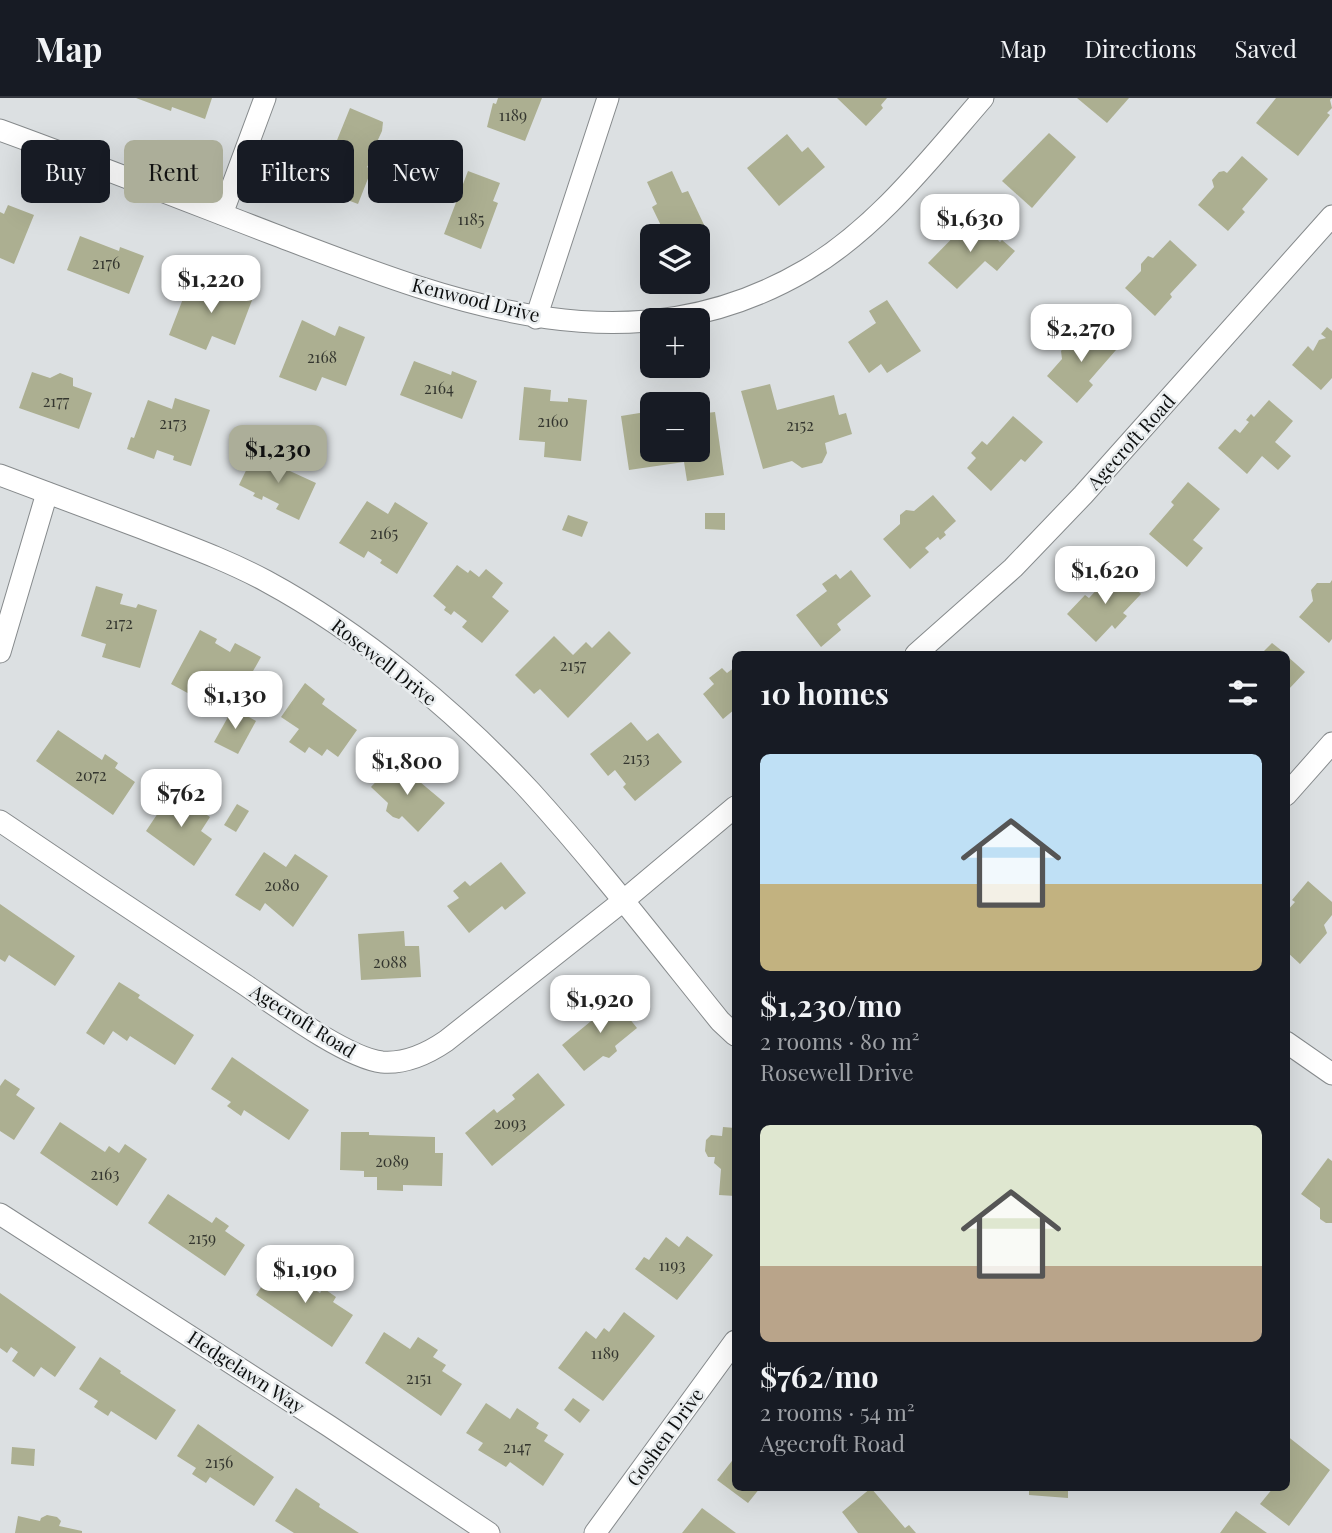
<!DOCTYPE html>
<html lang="en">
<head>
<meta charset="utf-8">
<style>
	:root { --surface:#171b24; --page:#242831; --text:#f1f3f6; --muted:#9ea1a6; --line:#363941; --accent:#acae99 }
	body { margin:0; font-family:"Playfair Display",serif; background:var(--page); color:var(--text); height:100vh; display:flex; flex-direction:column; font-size:26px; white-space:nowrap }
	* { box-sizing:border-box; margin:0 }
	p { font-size:23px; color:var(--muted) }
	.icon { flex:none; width:38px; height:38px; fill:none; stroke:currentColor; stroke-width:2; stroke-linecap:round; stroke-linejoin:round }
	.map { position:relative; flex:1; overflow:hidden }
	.details { position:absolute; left:732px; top:553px; width:558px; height:840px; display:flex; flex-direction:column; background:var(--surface); border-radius:10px; box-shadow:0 7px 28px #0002 }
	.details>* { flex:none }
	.top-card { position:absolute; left:21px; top:42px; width:606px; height:63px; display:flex; gap:14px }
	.buttons { position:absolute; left:640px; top:126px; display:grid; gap:14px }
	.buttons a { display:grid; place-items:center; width:70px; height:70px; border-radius:10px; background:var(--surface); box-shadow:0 7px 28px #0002; font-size:35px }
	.price { position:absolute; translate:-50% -60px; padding:0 16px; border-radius:14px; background:#fff; color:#222; font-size:23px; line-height:46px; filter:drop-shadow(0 2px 4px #0008) }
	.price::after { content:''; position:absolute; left:50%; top:42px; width:21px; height:16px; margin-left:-10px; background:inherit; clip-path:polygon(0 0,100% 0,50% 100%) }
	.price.on { background:var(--accent); color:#111 }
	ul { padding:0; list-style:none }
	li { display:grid; align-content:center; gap:14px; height:371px; padding:0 28px }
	li span { display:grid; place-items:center; height:217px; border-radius:10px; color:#555 }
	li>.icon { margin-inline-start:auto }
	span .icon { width:126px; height:126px; fill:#fffc; stroke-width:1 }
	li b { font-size:30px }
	h2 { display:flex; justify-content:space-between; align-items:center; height:84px; padding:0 28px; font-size:30px }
	.tag { padding:0 24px; border-radius:10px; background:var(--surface); box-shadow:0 7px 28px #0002; font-size:24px; line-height:63px }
	.tag.on { background:var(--accent); color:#111 }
	header { display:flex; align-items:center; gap:42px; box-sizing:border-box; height:98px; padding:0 35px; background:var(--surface); border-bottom:2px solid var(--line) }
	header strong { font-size:33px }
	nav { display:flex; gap:38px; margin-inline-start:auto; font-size:24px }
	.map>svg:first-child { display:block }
</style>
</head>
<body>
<header>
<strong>Map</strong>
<nav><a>Map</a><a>Directions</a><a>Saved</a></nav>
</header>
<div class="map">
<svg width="1332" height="1435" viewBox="0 0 1332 1435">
	<rect width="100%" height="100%" fill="#dce0e2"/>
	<g fill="#acaf91">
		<polygon points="136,0 212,0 205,21 172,9 171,13"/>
		<polygon points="498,0 542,0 525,43 487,29 493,5 496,6"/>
		<polygon points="837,0 887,0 881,7 883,10 866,28"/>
		<polygon points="1077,0 1129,0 1107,25"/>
		<polygon points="1276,0 1332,0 1330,2 1332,10 1327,15 1330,17 1298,58 1256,25"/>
		<polygon points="350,10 383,24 382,33 371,57 374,58 367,69 370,71 369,78 358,106 329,95 342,61 331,57"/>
		<polygon points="1049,35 1076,59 1032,110 1002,83"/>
		<polygon points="787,36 802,54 808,49 825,69 779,108 747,70"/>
		<polygon points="1242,58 1268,81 1242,111 1245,114 1228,133 1198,107 1214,89 1212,82 1219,74 1224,73 1227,75"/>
		<polygon points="468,73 500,85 493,103 498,105 481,151 444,136"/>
		<polygon points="672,73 682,95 688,93 706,131 691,138 666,138 652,109 657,106 647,84"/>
		<polygon points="8,107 34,117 14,166 0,160 0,114 4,116"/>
		<polygon points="973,119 1000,144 1002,142 1015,153 997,173 985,163 957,191 928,165"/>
		<polygon points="80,138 119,153 120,149 144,158 129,196 67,172"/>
		<polygon points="1170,142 1197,167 1170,196 1172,199 1155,218 1125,190 1141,173 1141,166 1148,158 1153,160"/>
		<polygon points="191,180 224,196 228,187 254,197 235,247 212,238 206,252 169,237"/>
		<polygon points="887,202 921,253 887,275 881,266 869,275 848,244 876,225 869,213"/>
		<polygon points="302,222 335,238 339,228 365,239 346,288 322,279 316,293 279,279"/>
		<polygon points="1089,229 1116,252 1089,283 1093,287 1077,305 1047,278 1062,261 1061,253 1066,247 1074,247"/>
		<polygon points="1327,229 1332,233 1332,280 1321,292 1292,267 1308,248 1313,253 1319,242 1326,240 1321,236"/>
		<polygon points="414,263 451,277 452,273 477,283 462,321 400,297"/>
		<polygon points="32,274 50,280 60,275 73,280 73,288 92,295 79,331 19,310"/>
		<polygon points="770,286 777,312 834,297 839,317 846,315 852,336 825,345 827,355 822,365 802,370 792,363 763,371 741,293"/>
		<polygon points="524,289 551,292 550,303 568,304 568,300 587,302 581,363 544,359 545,344 519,342"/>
		<polygon points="175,300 210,312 191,368 173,362 174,358 157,352 154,361 127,351 131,339 134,340 148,302 172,311"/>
		<polygon points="1269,302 1293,323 1275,344 1291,358 1278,372 1262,358 1247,376 1218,350 1235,331 1240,335 1249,324 1246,322 1251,316 1254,319"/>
		<polygon points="652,313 653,352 698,352 698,316 715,314 724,377 687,383 684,364 629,372 621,318"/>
		<polygon points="1013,318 1043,344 1025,364 1021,361 991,393 967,370 976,360 971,355 982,343 987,347"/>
		<polygon points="270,355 283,361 279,368 316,385 299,422 276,411 279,406 263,398 262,402 253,398 255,395 239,387 254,356 266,362"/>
		<polygon points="1188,384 1220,411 1193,442 1203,450 1187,469 1149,436 1174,407 1171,404"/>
		<polygon points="933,397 956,423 944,434 946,437 940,442 938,439 925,450 929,454 910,471 883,441 900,426 900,417 906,412 914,413"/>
		<polygon points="367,403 388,416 395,404 428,425 397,476 380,465 382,462 368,453 364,460 339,445"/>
		<polygon points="705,415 725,415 725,432 705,431"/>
		<polygon points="568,417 588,424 582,439 562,432"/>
		<polygon points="457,467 468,475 470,472 479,479 486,471 503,485 492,499 509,513 482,545 462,529 467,523 454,513 451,517 444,512 446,509 433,498"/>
		<polygon points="1116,471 1141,496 1123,515 1127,518 1115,531 1112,527 1096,544 1067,516 1085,497 1089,500"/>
		<polygon points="851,472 871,498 837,526 841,532 821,549 796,517 827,493 822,486 836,476 840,481"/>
		<polygon points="1332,482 1332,541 1329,545 1299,519 1313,503 1311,492 1317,485 1330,485"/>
		<polygon points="96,488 123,496 120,506 136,510 138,506 157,512 140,570 102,559 106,546 81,538"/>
		<polygon points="200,532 217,541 215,545 230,554 235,545 261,559 235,605 212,593 206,605 171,586"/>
		<polygon points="609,533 631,555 568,620 540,591 534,596 515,577 554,538 573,557 586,544 592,550"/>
		<polygon points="1272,545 1286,556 1261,556"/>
		<polygon points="1286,557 1305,574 1288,592 1286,590"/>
		<polygon points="735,569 735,611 723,621 703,596 714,586 709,580 722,570 727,575"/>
		<polygon points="305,585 325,601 322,606 357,632 338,659 327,651 322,658 309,649 305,655 289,644 299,631 281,619"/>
		<polygon points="233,610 256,623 238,656 214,644"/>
		<polygon points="631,624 647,643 658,635 682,664 635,703 623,689 626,686 615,672 608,678 590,656"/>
		<polygon points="58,632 102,662 105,656 118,665 115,670 135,684 113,717 36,663"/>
		<polygon points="395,663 445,705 418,734 402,718 399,721 393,719 386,713 388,705 371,689"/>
		<polygon points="172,694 210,719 201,733 212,741 194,768 146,733"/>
		<polygon points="237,706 249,713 236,734 224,727"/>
		<polygon points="264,754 286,769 295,756 328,778 293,829 265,805 260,813 235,797"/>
		<polygon points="501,764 526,795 505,812 502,808 469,835 447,808 459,800 453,793 465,783 470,788"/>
		<polygon points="1308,783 1332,804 1332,817 1324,827 1327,835 1300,866 1286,853 1286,814 1295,804 1292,802"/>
		<polygon points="0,806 75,858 55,888 9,857 5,864 0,861"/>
		<polygon points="404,833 405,848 419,848 421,879 361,882 358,836"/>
		<polygon points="119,884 140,897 138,900 194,937 175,967 130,938 127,943 113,933 104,947 86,935"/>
		<polygon points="612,899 637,930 615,948 617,953 609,960 603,958 584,973 562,947 596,919 592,915"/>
		<polygon points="232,959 309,1012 289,1042 244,1012 241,1018 227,1008 231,1004 211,991"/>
		<polygon points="538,975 565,1007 492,1068 465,1035 494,1011 497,1015 515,1001 512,997"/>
		<polygon points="5,981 20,991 16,997 35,1010 14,1042 0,1033 0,988"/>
		<polygon points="60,1024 105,1054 109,1048 119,1055 125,1046 147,1061 117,1108 40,1055"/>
		<polygon points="723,1029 735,1030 735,1098 719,1097 721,1071 714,1065 715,1059 708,1059 705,1053 706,1042 711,1037 722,1038"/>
		<polygon points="341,1034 369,1034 369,1037 435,1039 435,1055 443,1055 442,1088 403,1087 403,1093 377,1092 377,1079 364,1079 364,1073 340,1072"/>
		<polygon points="1328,1060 1332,1063 1332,1125 1326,1125 1320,1121 1320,1110 1301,1096"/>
		<polygon points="168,1096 212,1125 216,1119 229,1128 225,1133 245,1147 225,1178 148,1125"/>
		<polygon points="687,1138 713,1157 677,1202 635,1171 644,1159 649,1162 666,1139 679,1149"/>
		<polygon points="276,1167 320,1195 323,1190 326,1192 336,1199 333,1204 353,1217 332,1249 256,1197"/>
		<polygon points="0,1195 76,1249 55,1279 41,1269 34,1279 12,1263 18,1254 11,1249 7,1255 0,1250"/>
		<polygon points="624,1214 655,1238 603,1303 558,1270 586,1233 596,1241 604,1230 609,1234"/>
		<polygon points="384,1234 410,1251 418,1239 438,1252 433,1259 446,1267 442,1273 462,1286 441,1318 365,1265"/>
		<polygon points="100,1259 121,1273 120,1275 176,1312 156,1342 111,1313 108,1318 94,1309 98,1303 79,1291"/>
		<polygon points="573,1300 590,1312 580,1325 564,1312"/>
		<polygon points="486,1305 510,1321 517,1310 539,1325 536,1330 548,1337 544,1343 564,1356 543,1388 510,1364 506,1369 478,1352 483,1345 466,1335"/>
		<polygon points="198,1326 274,1379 254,1408 210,1379 206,1385 192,1376 196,1370 177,1358"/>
		<polygon points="1286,1337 1330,1372 1289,1428 1260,1406 1273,1390 1286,1390"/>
		<polygon points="12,1349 35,1351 34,1368 11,1366"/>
		<polygon points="735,1359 735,1390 760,1390 748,1405 717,1382"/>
		<polygon points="296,1390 320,1406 319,1409 359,1435 294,1435 275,1423"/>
		<polygon points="871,1390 905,1430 909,1427 916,1435 858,1435 842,1414"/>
		<polygon points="1029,1390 1068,1390 1068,1400 1029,1397"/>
		<polygon points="702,1410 736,1435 682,1435"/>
		<polygon points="1236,1413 1267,1435 1220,1435"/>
		<polygon points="47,1417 57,1419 61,1423 59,1428 82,1433 82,1435 15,1435 18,1418 40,1423 41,1420"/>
	</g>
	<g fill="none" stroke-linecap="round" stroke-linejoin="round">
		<g stroke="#868a8c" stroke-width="23">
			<g id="street">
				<path d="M0 32C91 65 182 101 273 136 449 203 627 277 806 172 877 130 930 61 983 0"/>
				<polyline points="222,116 265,0"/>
				<polyline points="536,220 608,0"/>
				<path d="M0 377C48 395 96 413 144 431 185 447 227 462 266 483 362 535 457 614 531 694 597 767 658 846 720 923L735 937"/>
				<polyline points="0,554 47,395"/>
				<polyline points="916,556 1013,470 1083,397 1332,118"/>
				<polyline points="1286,697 1332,645"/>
				<path d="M0 723C81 778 162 832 244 886 275 907 346 960 382 964 406 966 427 956 446 943L623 803 735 709"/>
				<polyline points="1286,944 1332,976"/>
				<polyline points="0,1116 329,1328 489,1435"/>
				<polyline points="595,1435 735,1243"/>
			</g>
		</g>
		<use href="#street" stroke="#fff" stroke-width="21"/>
	</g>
	<g text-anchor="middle" stroke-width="5" stroke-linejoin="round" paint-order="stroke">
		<g font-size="16" fill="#34362f">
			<text x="513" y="23">1189</text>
			<text x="471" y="127">1185</text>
			<text x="106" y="171">2176</text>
			<text x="322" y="265">2168</text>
			<text x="439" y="296">2164</text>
			<text x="56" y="309">2177</text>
			<text x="553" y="329">2160</text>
			<text x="173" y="331">2173</text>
			<text x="800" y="333">2152</text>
			<text x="384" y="441">2165</text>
			<text x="119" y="531">2172</text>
			<text x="573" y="573">2157</text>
			<text x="636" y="666">2153</text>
			<text x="91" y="683">2072</text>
			<text x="282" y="793">2080</text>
			<text x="390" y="870">2088</text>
			<text x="510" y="1031">2093</text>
			<text x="392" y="1069">2089</text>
			<text x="105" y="1082">2163</text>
			<text x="202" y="1146">2159</text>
			<text x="672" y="1173">1193</text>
			<text x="605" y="1261">1189</text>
			<text x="419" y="1286">2151</text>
			<text x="517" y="1355">2147</text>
			<text x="219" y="1370">2156</text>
		</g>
		<g font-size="19" fill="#0c0e0e" stroke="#e9edef">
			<text transform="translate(476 202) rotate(14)" y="7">Kenwood Drive</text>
			<text transform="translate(1131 344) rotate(-48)" y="7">Agecroft Road</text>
			<text transform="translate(384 564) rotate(38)" y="7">Rosewell Drive</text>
			<text transform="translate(303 923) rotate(32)" y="7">Agecroft Road</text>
			<text transform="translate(246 1274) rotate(33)" y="7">Hedgelawn Way</text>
			<text transform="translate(665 1339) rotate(-54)" y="7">Goshen Drive</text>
		</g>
	</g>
</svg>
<div class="buttons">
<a><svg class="icon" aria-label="layers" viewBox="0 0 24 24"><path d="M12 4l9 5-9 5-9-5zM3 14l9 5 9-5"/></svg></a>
<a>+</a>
<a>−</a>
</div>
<b class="price" style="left:970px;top:156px">$1,630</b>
<b class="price" style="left:211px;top:217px">$1,220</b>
<b class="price" style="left:1081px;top:266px">$2,270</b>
<b class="price on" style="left:278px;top:387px">$1,230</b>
<b class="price" style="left:1105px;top:508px">$1,620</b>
<b class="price" style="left:235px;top:633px">$1,130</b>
<b class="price" style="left:407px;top:699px">$1,800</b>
<b class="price" style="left:181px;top:731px">$762</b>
<b class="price" style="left:600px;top:937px">$1,920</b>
<b class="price" style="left:305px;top:1207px">$1,190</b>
<div class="top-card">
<a class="tag">Buy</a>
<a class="tag on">Rent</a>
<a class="tag">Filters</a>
<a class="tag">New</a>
</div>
<section class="details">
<h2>10 homes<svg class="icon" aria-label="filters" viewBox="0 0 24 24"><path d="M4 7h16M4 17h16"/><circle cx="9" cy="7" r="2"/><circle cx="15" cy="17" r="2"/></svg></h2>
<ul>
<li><span style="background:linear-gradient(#bfe0f5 60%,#c2b280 0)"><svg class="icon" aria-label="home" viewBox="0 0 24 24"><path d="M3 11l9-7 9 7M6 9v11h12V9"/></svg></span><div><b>$1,230/mo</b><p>2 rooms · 80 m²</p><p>Rosewell Drive</p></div></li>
<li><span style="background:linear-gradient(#dfe7d0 65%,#b9a48a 0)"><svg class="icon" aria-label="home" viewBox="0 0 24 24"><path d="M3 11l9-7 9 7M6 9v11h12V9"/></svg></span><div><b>$762/mo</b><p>2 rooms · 54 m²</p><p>Agecroft Road</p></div></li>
</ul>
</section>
</div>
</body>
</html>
